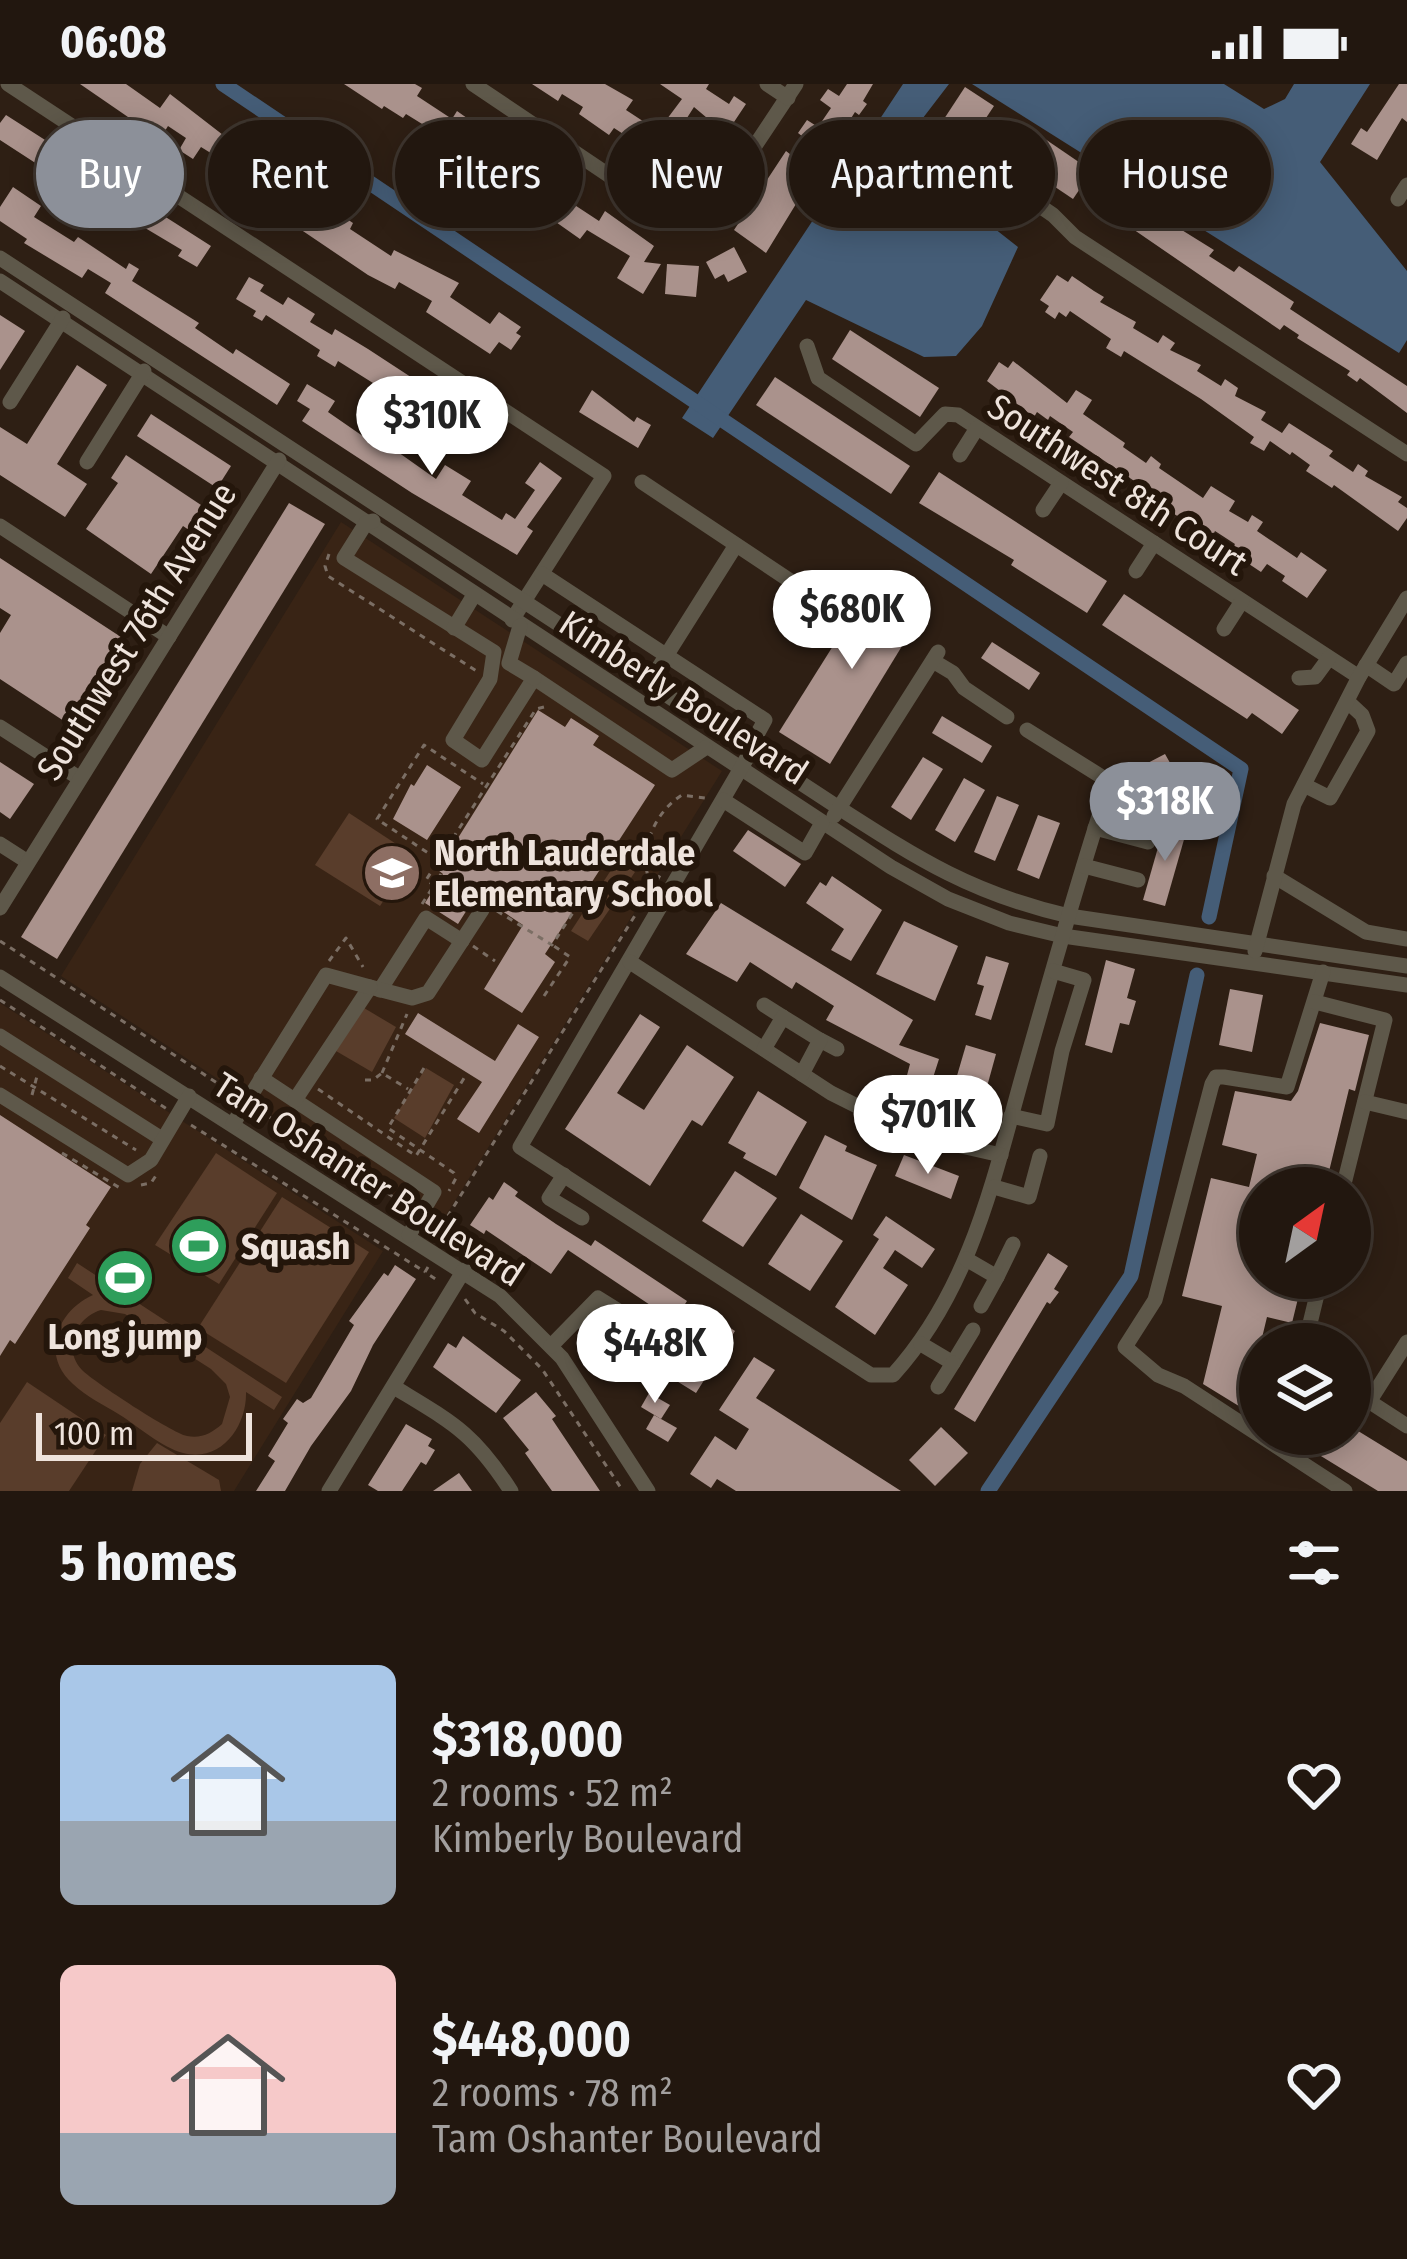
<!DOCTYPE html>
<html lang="en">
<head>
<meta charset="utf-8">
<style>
	:root { --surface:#22170f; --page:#2a2018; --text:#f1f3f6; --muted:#a29f9e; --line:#3f362f; --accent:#8c9099 }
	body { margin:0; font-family:"Fira Sans Condensed",sans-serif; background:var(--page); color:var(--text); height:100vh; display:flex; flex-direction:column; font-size:45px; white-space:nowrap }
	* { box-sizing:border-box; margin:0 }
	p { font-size:39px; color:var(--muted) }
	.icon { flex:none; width:66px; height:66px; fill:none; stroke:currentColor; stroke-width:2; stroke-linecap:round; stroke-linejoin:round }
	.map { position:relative; height:1407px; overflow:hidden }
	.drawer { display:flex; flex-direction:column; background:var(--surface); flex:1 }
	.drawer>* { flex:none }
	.guide { position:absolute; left:36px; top:36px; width:1335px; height:108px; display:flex; gap:24px }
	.needle { width:78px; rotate:33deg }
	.fabs { position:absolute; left:1239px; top:1083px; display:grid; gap:24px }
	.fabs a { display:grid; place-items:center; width:132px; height:132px; border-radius:50%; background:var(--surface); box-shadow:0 6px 30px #0003,0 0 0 3px var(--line); font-size:60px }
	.scale { position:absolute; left:36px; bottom:30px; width:216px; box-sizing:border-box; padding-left:12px; border:6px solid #eee3dc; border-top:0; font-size:33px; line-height:42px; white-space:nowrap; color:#eee3dc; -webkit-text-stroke:9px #24160b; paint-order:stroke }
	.price { position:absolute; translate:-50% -102px; padding:0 27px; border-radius:42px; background:#fff; color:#222; font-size:39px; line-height:78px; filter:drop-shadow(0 3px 6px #0008) }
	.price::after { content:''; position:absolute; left:50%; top:72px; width:36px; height:27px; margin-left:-18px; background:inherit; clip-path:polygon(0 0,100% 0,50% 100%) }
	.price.on { background:var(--accent); color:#fff }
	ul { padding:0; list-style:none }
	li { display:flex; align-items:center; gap:36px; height:300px; padding:0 60px }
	li span { display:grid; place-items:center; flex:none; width:336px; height:240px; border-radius:18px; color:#555 }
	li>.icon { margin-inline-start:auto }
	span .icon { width:144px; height:144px; fill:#fffc; stroke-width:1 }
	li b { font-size:51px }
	h2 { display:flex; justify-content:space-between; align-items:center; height:144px; padding:0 60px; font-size:51px }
	.tag { padding:0 42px; border-radius:54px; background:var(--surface); box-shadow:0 6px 30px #0003,0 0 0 3px var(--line); font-size:42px; line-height:108px }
	.tag.on { background:var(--accent); color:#fff }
	.status { display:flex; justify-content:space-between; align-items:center; height:84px; padding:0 60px; background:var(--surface); direction:ltr }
	.status svg { height:33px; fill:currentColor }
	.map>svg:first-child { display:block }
</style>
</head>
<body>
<div class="status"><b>06:08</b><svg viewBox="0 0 49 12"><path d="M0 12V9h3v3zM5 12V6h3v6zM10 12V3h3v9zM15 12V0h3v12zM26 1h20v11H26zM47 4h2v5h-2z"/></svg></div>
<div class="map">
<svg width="1407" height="1407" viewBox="0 0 1407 1407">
	<rect width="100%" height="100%" fill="#2e1f14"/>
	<g fill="#392415">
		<polygon points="341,438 722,687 440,1141 61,892"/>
		<polygon points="0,919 383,1167 234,1407 0,1407"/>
	</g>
	<g fill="#593d2b" fill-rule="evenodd">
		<polygon points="349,729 413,771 380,822 315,781"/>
		<polygon points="617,777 635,788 588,857 571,847"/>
		<polygon points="364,924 396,943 372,988 336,967"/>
		<polygon points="426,984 454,1001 425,1054 394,1034"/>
		<polygon points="216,1069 277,1109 219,1200 155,1161"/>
		<polygon points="282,1113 369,1168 286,1299 198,1244"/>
		<path d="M77 1179 282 1313 274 1326 246 1308C247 1341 222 1379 183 1369 161 1363 139 1343 120 1331 104 1321 87 1313 73 1300 40 1271 57 1227 93 1211L68 1194ZM101 1226 125 1230 211 1285 226 1300 230 1313 222 1340C212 1349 201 1355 187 1352 172 1349 94 1298 82 1286 62 1265 75 1234 101 1226Z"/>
		<polygon points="27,1298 106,1351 69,1407 0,1407 0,1339"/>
		<polygon points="157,1359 219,1396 221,1407 132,1407 140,1380"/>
	</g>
	<g fill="#455d77">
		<polygon points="903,0 949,0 903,60 915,82 1018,163 982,242 956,272 924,273 806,216 713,354 682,334"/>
		<polygon points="972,0 1224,0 1264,25 1285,15 1294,0 1370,0 1320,78 1407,187 1407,256 1399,269"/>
	</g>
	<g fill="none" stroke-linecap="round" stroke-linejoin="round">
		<g stroke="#455d77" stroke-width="15">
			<polyline points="223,0 1241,685 1209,833"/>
			<polyline points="988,1407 1131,1192 1197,891"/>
		</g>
	</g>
	<g fill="#aa928c">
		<polygon points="80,0 126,0 160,24 170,10 263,82 296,102 300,95 327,112 318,127 340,140 344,133 353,139 350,145 391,172 394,166 459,199 450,213 490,240 499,228 521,243 516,249 521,252 511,266 499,258 490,270 426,228 432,217 399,198 395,205 368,191 294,141 301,128 267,106 259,118 213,89 222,76 201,63 193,75 179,66 186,54 168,42 160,55"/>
		<polygon points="344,0 415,0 422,4 417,12 452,35 457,27 539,85 541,82 569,99 558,117 524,95 520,101 453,60 449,65 425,46 427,43 406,30 403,34 384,22 382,25"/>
		<polygon points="532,0 605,0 633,16 626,26 658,47 682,15 660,0 709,0 706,5 729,20 734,12 746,20 726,50 694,23 669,62 687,74 691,68 707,79 691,103 645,73 649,67 637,59 614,44 609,51 579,30 583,23 562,10 558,17"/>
		<polygon points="847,0 873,0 863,17 867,20 859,31 855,28 818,86 824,90 813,107 807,102 766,169 734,146 786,67 795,74 807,56 798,49 807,36 818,43 831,24 820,16 828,5 839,12"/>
		<polygon points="1399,0 1407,0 1407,38 1402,34 1377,76 1351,60 1361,44 1367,48"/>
		<polygon points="965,3 994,22 950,88 921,70"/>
		<polygon points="6,31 211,162 197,183 178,172 182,166 125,132 120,140 95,123 97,119 0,56 0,39"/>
		<polygon points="1026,42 1092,87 1073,115 1009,72"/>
		<polygon points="1115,100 1136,113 1132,120 1153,134 1156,130 1214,166 1209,172 1234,188 1239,182 1294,218 1290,225 1407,302 1407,329 1360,294 1357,298 1347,291 1350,287 1297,254 1299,251 1284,241 1280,246 1127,141 1126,144 1098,127"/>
		<polygon points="13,103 41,122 34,133 74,158 78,153 126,185 129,179 139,185 132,197 199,239 195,244 233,270 236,265 290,300 277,321 105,209 111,199 88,185 82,194 24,159 27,155 0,137 0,123"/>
		<polygon points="567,116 599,137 605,127 654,162 644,178 661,180 643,210 617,194 630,172 587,146 580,155 553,136"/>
		<polygon points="734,163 747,188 728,198 724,190 715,195 706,178"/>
		<polygon points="667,180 699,182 696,213 665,210"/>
		<polygon points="1057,191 1068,198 1072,192 1094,207 1104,213 1100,218 1136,238 1133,244 1158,259 1163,251 1175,259 1170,266 1201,281 1197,287 1221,302 1225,295 1238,304 1235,312 1266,328 1261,336 1282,349 1289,339 1333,367 1329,372 1353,388 1358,380 1368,387 1365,392 1402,413 1398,418 1407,424 1407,434 1398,447 1334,401 1332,404 1306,387 1310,381 1292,368 1290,371 1270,357 1264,367 1250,359 1254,353 1201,315 1124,267 1121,273 1106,264 1111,255 1070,227 1066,233 1059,228 1055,235 1045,228 1049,222 1040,216"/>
		<polygon points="249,193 264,201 260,207 283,221 288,213 315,230 310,238 332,251 335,245 368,265 495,348 481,367 338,277 335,283 317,272 320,266 266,231 262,237 253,232 256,227 236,215"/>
		<polygon points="0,231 25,247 0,286"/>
		<polygon points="850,246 939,304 920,333 832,275"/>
		<polygon points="1013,277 1067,319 1076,306 1092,316 1083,330 1125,359 1123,363 1146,379 1151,372 1161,380 1159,384 1203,414 1211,402 1235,417 1229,427 1248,438 1252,431 1263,438 1257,447 1297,474 1301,468 1327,486 1307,514 1282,497 1285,492 1267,480 1261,488 1246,478 1249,475 1232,465 1235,460 1215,447 1212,453 1161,422 1164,417 1069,353 1073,348 1050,332 1048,336 1037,328 1034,333 987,297 999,278 1008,284"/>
		<polygon points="77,281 107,301 57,380 87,400 65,433 0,391 0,343 27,360"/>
		<polygon points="775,293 910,382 891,410 756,321"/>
		<polygon points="307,300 335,317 328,328 367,355 371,349 436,395 445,381 471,397 462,411 502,436 506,429 515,435 535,406 525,399 540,378 562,394 527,443 533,447 517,471 412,409 302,337 310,325 297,317"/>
		<polygon points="592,306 634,338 637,333 651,341 638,364 579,328"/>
		<polygon points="151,330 231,382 217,404 137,352"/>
		<polygon points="126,371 204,423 189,446 183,442 151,490 86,445 118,399 111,394"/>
		<polygon points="939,388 1107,497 1087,529 1011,481 1014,476 919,419"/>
		<polygon points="289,419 325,440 57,875 21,853"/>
		<polygon points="0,474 124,555 67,639 0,595 0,549 11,531 0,524"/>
		<polygon points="875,495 924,526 830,680 779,648"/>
		<polygon points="1124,510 1299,626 1282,650 1252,629 1247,635 1102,541"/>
		<polygon points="992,558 1040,589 1029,606 981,574"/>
		<polygon points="538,626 565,643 571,634 599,652 593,661 655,701 545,870 555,878 522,929 484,905 523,841 477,810 458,840 425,819 443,790 438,786"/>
		<polygon points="942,632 992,662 982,679 932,649"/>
		<polygon points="1165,670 1193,719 1171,730 1158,704 1152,707 1140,683"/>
		<polygon points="923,673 943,685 911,736 891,723"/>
		<polygon points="0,678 34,700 10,735 0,728"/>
		<polygon points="427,681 461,703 427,756 393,735 411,700 414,702"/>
		<polygon points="964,694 985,706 955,758 935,746"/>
		<polygon points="997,712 1019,721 995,777 974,768"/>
		<polygon points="1038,731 1060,739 1039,795 1017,786"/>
		<polygon points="1165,739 1187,745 1165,822 1143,816"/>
		<polygon points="748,746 801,780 785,803 733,767"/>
		<polygon points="832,792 882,826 851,877 831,866 844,845 806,819 820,798 826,802"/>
		<polygon points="721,819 913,936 899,961 939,975 930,1003 906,995 910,980 826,936 834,922 796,898 792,905 750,878 737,898 686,870"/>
		<polygon points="904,837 958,862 935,917 876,890"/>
		<polygon points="986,872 1009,879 991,936 975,931 984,902 977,900"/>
		<polygon points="1106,876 1135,885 1127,914 1136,917 1129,941 1120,939 1112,969 1085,961"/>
		<polygon points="1230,905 1263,911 1252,968 1219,961"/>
		<polygon points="418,929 495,977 518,940 539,953 479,1049 457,1035 482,998 405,950"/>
		<polygon points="640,930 660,943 617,1009 644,1026 687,961 734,993 702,1042 692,1036 650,1102 565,1045"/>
		<polygon points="1320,939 1369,951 1355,1007 1349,1005 1325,1104 1260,1104 1260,1194 1303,1194 1292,1239 1267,1233 1255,1283 1260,1287 1260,1335 1203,1300 1222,1222 1182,1212 1211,1094 1249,1103 1257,1070 1222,1061 1235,1007 1291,1017 1298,1007"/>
		<polygon points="966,961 996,970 980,1028 949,1019"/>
		<polygon points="758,1007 807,1038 776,1092 743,1074 746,1069 728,1059"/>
		<polygon points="0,1031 111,1103 86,1141 90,1144 15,1260 10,1256 0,1272"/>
		<polygon points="825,1051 847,1062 845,1067 877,1081 852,1136 799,1104"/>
		<polygon points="904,1071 959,1092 951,1115 895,1092"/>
		<polygon points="735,1087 777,1114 743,1163 702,1137"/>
		<polygon points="504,1098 518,1108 515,1112 556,1140 591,1162 595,1156 687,1217 674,1237 568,1166 551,1190 486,1146 484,1150 470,1141 489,1113 493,1116"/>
		<polygon points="801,1130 843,1157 810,1207 768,1180"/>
		<polygon points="886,1132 935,1165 922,1184 895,1166 883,1184 908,1201 875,1251 835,1223 879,1155 873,1151"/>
		<polygon points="1048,1169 1068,1182 1054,1205 1059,1208 1050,1220 1047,1218 975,1338 954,1325"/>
		<polygon points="395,1181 416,1195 373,1261 351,1307 311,1362 285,1407 256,1407 275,1377 268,1372 288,1339 283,1335 297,1315 303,1319 311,1314 354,1241 349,1237 384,1189 388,1192"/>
		<polygon points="715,1234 735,1247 696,1309 675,1296 697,1261 692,1257 698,1247 704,1251"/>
		<polygon points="463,1252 521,1296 496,1329 433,1283 448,1259 456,1264"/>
		<polygon points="754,1273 775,1286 756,1314 901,1407 736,1407 717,1395 711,1404 690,1390 715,1352 736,1366 749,1345 719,1326"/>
		<polygon points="536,1308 556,1332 552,1335 600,1407 552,1407 525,1369 529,1366 503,1334"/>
		<polygon points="649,1309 670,1321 661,1335 641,1323"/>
		<polygon points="654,1331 677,1344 668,1358 646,1345"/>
		<polygon points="406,1340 432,1355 428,1362 435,1366 426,1381 421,1378 402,1407 378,1407 368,1401"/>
		<polygon points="1350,1342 1407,1377 1407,1407 1378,1407 1285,1350 1350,1350"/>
		<polygon points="941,1343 968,1369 935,1402 909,1376"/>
		<polygon points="459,1389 472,1407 433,1407"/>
	</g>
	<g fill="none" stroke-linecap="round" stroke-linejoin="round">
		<g stroke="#7b6e64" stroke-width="3" stroke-dasharray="6 6" stroke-linecap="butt">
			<polyline points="329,470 325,482 328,492 478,588"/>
			<polyline points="664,756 675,763"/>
			<polyline points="437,775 377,735 424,661 483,700"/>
			<polyline points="441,790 434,801 426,796 536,625 548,622"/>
			<path d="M651 801C637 770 653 729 682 711L705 714"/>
			<polyline points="422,820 433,803"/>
			<polyline points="498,823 507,816"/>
			<polyline points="497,827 552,861 576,824"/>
			<polyline points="0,857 234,1010"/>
			<polyline points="473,862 495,877"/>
			<polyline points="329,877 346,854 363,883"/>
			<polyline points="544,912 570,873 554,862"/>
			<polyline points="0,916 167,1025"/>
			<polyline points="0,982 136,1066"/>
			<polyline points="424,984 388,1044 454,1089 456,1094 449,1107"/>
			<polyline points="382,989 407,930"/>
			<polyline points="365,996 373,996 382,989 408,1005"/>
			<polyline points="318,1005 416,1072 466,991"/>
			<polyline points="32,1011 37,992"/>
			<polyline points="257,1025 406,1121"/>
			<polyline points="191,1041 422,1186"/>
			<polyline points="62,1069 120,1104"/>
			<polyline points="141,1101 151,1099 157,1090"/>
			<polyline points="443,1160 450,1149 441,1143 667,780"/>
			<polyline points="428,1183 425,1188 437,1196"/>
			<polyline points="465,1215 475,1229 504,1247 542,1285 623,1407"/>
		</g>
		<g stroke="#5e584a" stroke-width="15">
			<polyline points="8,0 604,392 512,536"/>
			<polyline points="473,0 659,125 690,137 713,125 796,0"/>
			<polyline points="767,0 788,14"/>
			<polyline points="1009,50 986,85 1053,131 1075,153 1407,370"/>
			<polyline points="1398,115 1407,101"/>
			<path d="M0 174 839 724C920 776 973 810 1069 832L1407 882"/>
			<polyline points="0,197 891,783 948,815 1009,839 1063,852 1407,901"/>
			<polyline points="807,262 818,294 916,360 945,330 958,331 1359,593"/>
			<polyline points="10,318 63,234"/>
			<polyline points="960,371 977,344"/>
			<polyline points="87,378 144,287"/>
			<polyline points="642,398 822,518"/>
			<polyline points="1043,426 1061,399"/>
			<polyline points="373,437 366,439 344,474 494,568 490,595 453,656 482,676 534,594 672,686 705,664"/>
			<polyline points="0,442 169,553"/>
			<polyline points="1136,487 1154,459"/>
			<polyline points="542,490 765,636 749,665"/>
			<polyline points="520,542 509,579 534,594"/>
			<polyline points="454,544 474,511"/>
			<polyline points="1224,545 1242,517"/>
			<polyline points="933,577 953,589 964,604 1007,633"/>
			<polyline points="1366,581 1394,600 1407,579"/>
			<polyline points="1299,594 1315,593 1329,574"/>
			<polyline points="649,599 736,461"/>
			<polyline points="0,643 79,694"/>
			<path d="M751 667 520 1063 871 1291H893C970 1206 993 1097 1023 990 1051 892 1078 794 1110 698L1027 646"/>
			<polyline points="1304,701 1330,714 1368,647 1362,631 1347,617"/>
			<polyline points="723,716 805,769 822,739"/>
			<polyline points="834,732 938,568"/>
			<polyline points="1095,744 1148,758"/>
			<polyline points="0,760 28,778"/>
			<polyline points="1084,782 1138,796"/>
			<polyline points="1274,792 1366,848 1407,855"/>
			<polyline points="0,824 279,376"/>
			<polyline points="1255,867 1294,720 1359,593 1407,514"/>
			<polyline points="630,878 831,1009 917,1052 1001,1071"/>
			<polyline points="1323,888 1287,1003 1224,993 1216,993 1212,1000 1155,1216 1125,1263 1158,1291 1184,1302 1345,1407"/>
			<polyline points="0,893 500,1212 562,1274 648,1407"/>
			<polyline points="380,906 426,834 462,857"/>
			<polyline points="1315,918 1385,936 1343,1104"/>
			<polyline points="764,921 783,933"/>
			<polyline points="0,952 162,1055"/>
			<polyline points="820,956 837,965"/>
			<polyline points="764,965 783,933 820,956 802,990"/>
			<polyline points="261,994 434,1108 409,1151"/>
			<polyline points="0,1011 128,1091 151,1076 189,1012"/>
			<polyline points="295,1016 370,903 412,914 428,909 482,826"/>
			<polyline points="1365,1018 1407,1028"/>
			<polyline points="1011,1032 1047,1040 1062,967 1084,896 1053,887"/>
			<polyline points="233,1040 326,891 370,903"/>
			<polyline points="564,1091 549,1114 582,1134"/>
			<polyline points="994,1103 1029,1113 1040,1072"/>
			<polyline points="966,1175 997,1193 1013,1160"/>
			<polyline points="981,1222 997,1193"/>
			<polyline points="921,1260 953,1279 973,1246"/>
			<polyline points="1305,1260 1321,1194"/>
			<polyline points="551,1262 598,1214 675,1262 694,1231"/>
			<path d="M394 1303C453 1339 473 1348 511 1407"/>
			<polyline points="938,1303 953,1279"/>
			<polyline points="1350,1305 1407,1342"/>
			<polyline points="1369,1318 1407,1258"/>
			<polyline points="329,1407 464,1186"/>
		</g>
	</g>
	<defs>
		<g id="school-disc" transform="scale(3)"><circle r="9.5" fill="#8d6e63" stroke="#24160b"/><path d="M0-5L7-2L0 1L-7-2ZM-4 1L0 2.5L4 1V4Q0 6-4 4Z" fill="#fff"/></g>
		<g id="stadium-disc" transform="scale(3)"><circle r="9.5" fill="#2e9e5b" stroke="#24160b"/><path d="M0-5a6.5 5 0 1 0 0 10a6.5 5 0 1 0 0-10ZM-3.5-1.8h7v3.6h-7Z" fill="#fff"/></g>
	</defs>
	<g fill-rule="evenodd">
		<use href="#school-disc" x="392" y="789"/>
		<use href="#stadium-disc" x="199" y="1162"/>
		<use href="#stadium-disc" x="125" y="1194"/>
	</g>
	<g text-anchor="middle" stroke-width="12" stroke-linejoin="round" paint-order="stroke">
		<g font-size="36" fill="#eee3dc" stroke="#24160b">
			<text transform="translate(1118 400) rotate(33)" y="13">Southwest 8th Court</text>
			<text transform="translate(136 547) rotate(-58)" y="13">Southwest 76th Avenue</text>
			<text transform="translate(684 613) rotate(33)" y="13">Kimberly Boulevard</text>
			<text transform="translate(369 1095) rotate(33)" y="13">Tam Oshanter Boulevard</text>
		</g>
		<g font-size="36" font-weight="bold" fill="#eee3dc" stroke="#24160b" text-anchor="start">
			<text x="434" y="781">North Lauderdale<tspan x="434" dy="41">Elementary School</tspan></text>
			<text x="241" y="1175">Squash</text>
			<text x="125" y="1265" text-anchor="middle">Long jump</text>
		</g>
	</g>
</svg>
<div class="fabs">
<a><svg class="needle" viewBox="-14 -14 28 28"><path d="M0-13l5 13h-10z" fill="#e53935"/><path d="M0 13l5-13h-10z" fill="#a29f9e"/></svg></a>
<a><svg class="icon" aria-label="layers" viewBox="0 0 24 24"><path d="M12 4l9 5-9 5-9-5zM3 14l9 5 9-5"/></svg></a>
</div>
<div class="scale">100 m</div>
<b class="price" style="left:432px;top:394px">$310K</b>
<b class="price" style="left:852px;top:588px">$680K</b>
<b class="price on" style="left:1165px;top:780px">$318K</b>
<b class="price" style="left:928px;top:1093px">$701K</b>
<b class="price" style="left:655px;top:1322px">$448K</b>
<div class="guide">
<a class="tag on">Buy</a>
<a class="tag">Rent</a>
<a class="tag">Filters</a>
<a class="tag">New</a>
<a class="tag">Apartment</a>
<a class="tag">House</a>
</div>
</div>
<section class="drawer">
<h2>5 homes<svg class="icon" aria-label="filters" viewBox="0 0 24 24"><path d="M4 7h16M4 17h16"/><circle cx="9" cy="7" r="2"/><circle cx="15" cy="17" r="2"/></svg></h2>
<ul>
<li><span style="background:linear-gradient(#a9c7e8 65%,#9aa5b1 0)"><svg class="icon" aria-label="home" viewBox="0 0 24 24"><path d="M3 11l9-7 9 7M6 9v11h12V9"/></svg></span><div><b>$318,000</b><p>2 rooms · 52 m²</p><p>Kimberly Boulevard</p></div><svg class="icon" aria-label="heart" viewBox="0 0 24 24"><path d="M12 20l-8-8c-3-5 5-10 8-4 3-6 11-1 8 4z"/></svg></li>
<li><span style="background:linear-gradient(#f6c9c9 70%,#9aa5b1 0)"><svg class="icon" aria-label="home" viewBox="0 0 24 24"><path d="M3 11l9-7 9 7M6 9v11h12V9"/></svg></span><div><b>$448,000</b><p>2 rooms · 78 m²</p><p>Tam Oshanter Boulevard</p></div><svg class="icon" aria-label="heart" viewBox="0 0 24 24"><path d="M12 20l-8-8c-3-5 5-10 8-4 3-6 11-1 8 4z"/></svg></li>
</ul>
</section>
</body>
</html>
